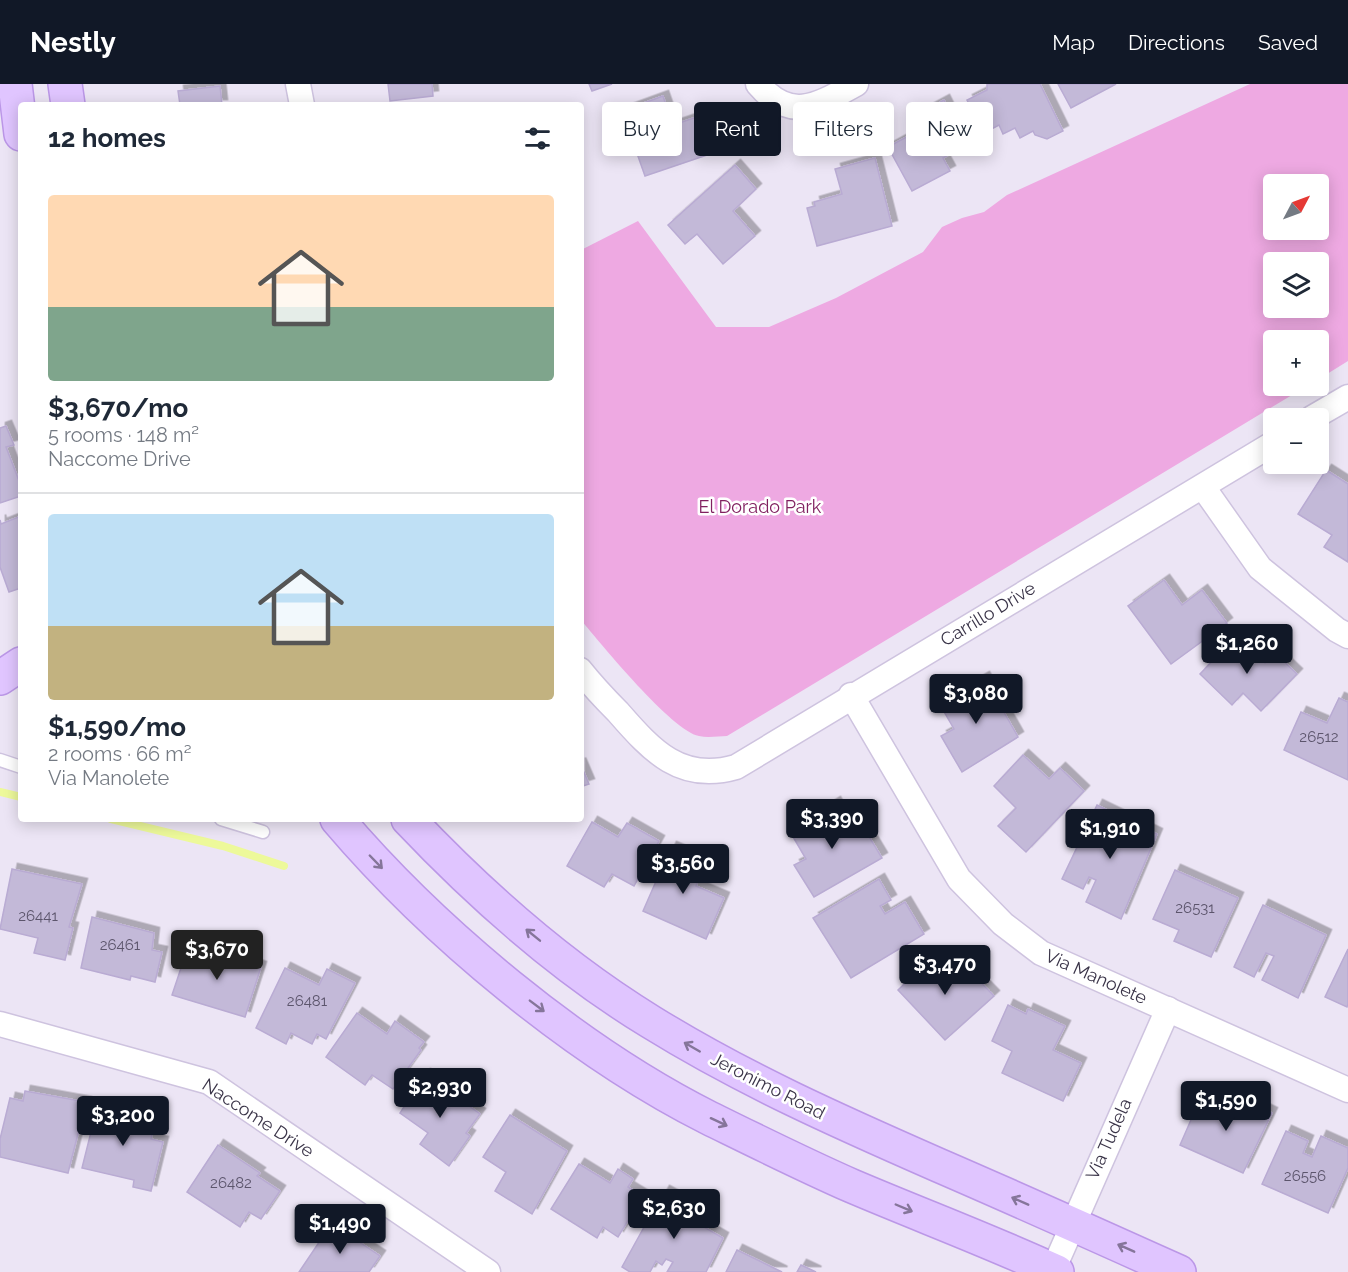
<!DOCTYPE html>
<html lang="en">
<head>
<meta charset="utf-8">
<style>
	:root { --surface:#fff; --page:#f2f2f3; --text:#1f2937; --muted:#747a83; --line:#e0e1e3; --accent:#111827 }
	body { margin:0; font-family:Raleway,sans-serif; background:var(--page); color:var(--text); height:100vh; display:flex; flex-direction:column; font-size:22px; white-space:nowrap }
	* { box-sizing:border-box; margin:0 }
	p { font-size:20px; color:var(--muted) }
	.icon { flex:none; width:33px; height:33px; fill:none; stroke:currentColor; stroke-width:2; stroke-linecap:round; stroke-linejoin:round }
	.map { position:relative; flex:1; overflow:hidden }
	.details { position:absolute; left:18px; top:18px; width:566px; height:720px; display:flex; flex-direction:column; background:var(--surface); border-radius:6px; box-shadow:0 3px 15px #0003 }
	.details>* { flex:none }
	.hud { position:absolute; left:602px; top:18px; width:570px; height:54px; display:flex; gap:12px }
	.needle { width:39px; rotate:49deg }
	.fabs { position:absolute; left:1263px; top:90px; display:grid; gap:12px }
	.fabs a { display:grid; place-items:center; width:66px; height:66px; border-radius:6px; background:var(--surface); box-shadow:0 3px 15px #0003; font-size:30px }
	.price { position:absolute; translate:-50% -51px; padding:0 14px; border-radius:6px; background:var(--accent); color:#fff; font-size:20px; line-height:39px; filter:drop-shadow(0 2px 3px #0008) }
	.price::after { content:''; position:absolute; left:50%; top:36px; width:18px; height:14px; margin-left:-9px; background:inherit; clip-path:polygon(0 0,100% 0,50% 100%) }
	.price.selected { background:#222; color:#fff }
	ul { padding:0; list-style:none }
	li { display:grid; align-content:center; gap:12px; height:318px; padding:0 30px }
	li+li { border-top:2px solid var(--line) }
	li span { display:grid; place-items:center; height:186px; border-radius:6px; color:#555 }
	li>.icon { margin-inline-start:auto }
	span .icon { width:108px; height:108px; fill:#fffc; stroke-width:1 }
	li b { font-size:26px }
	h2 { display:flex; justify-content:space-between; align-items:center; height:72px; padding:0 30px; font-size:26px }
	.tag { padding:0 21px; border-radius:6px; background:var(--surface); box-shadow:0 3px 15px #0003; font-size:21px; line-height:54px }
	.tag.selected { background:var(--accent); color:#fff }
	header { display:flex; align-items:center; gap:36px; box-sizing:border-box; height:84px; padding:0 30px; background:var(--accent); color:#fff }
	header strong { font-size:28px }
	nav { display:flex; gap:33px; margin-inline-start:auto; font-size:21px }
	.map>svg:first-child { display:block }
</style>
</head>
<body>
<header>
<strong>Nestly</strong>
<nav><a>Map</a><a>Directions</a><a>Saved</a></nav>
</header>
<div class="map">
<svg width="1348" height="1188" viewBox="0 0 1348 1188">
	<defs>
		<filter id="shadow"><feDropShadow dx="5.5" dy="-5.5" stdDeviation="0" flood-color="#0004"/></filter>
	</defs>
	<rect width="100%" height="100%" fill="#ece5f5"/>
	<path fill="#eea9e2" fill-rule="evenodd" d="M1250 0H1348V277L1319 295 1318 256H1274V302H1307L727 652C719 652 708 654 699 652 672 647 601 560 581 536V166L638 137 716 243H769L836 214 923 168 942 143 962 134 984 128 1007 111ZM1274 100H1318V146H1274ZM1274 178H1318V224H1274Z"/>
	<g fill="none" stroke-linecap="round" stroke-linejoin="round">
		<g stroke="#edf99a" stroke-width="8">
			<polyline points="0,708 21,713"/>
			<polyline points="111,735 223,762 284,782"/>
		</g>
	</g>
	<g fill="#c3b9d8" stroke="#b9abd3" stroke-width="1.5" filter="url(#shadow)">
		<polygon points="388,0 432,0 433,12 390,17"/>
		<polygon points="589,0 612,0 592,7"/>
		<polygon points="987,0 1040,0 1063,47 1047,55 1035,51 1033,47 1020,54 1015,44 1003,50 999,41 984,49 967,16 987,6"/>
		<polygon points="1058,0 1116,0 1071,24"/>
		<polygon points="220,2 222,21 180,21 178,7"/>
		<polygon points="663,12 673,41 697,33 710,70 645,92 622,27"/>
		<polygon points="944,16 966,61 943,74 950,87 912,107 888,63 914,49 907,36"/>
		<polygon points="875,74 892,142 817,162 807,124 815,122 814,118 842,110 835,85"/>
		<polygon points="735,81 756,105 733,127 755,152 723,180 697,150 685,160 668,141"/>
		<polygon points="6,342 14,361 6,363 21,402 21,412 0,419 0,344"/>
		<polygon points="1326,386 1348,400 1348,478 1324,463 1332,451 1298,430"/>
		<polygon points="21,432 21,504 9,508 0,483 0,436 1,440"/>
		<polygon points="1164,496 1182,521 1202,506 1227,539 1171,580 1128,522"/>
		<polygon points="1236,552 1265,579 1275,569 1297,590 1261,627 1243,609 1232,621 1200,590"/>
		<polygon points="984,593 1018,653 962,688 941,652 954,645 939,619"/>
		<polygon points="1339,614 1348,618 1348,696 1284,666 1301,628 1327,639"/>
		<polygon points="1023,671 1049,695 1060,684 1084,707 1026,768 998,742 1016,724 994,702"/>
		<polygon points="580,679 589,700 580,703"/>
		<polygon points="835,718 851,746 861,739 882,774 814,813 794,781 806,775 789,746"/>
		<polygon points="1097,721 1157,750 1121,835 1086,818 1096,796 1089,793 1083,805 1062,795"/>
		<polygon points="592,738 618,753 627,739 659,757 634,802 612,790 604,803 567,782"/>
		<polygon points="671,763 706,778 696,802 724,814 706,855 643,827"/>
		<polygon points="12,785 82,800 69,843 73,844 65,876 34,869 38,854 0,845"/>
		<polygon points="1175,786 1238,814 1211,873 1174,857 1179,846 1153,835"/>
		<polygon points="879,795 891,816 880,822 885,830 905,818 924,850 851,894 813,834"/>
		<polygon points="1263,821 1326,851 1298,914 1262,896 1274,872 1266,869 1254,893 1234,883"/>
		<polygon points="92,833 154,849 152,866 162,868 155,898 131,892 130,896 81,884"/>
		<polygon points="193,860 261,883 245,933 172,911 188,863 191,864"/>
		<polygon points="1348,865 1348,920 1347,923 1325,913"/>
		<polygon points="934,871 955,892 965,882 994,912 945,956 898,906"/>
		<polygon points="285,884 319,901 327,885 355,899 326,955 317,950 312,960 291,949 286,960 256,944"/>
		<polygon points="1008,921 1026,930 1028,925 1065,942 1053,966 1081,979 1063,1017 1002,989 1012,967 992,957"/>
		<polygon points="357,929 387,950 395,937 424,958 419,964 421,966 393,1005 372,991 365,1001 326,973"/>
		<polygon points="425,990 480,1030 466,1049 470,1052 449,1082 420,1060 428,1049 400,1029"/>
		<polygon points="25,1007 86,1018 68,1089 0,1073 0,1055 10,1014 23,1017"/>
		<polygon points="1235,1012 1272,1029 1243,1089 1180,1061 1201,1013 1229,1025"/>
		<polygon points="101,1019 133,1027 131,1037 154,1043 151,1055 163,1058 151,1107 133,1103 134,1096 82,1084 96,1028 99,1029"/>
		<polygon points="510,1031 567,1067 532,1130 495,1107 506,1088 483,1073"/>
		<polygon points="1286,1047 1308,1057 1303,1069 1312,1073 1321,1052 1348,1064 1348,1084 1328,1129 1262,1100"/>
		<polygon points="218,1061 260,1089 257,1092 280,1107 261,1135 249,1128 240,1143 187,1108"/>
		<polygon points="579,1080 610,1099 618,1085 633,1095 628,1103 643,1112 618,1153 603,1143 597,1154 551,1125"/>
		<polygon points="664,1107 703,1128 697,1139 723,1154 706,1188 667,1188 673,1178 666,1175 662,1181 656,1177 650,1188 630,1188 622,1183"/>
		<polygon points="330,1142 342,1149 343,1147 380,1172 369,1188 299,1188"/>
		<polygon points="737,1166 782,1188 726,1188"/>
		<polygon points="801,1181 816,1188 797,1188"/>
	</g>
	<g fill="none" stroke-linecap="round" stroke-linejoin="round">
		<g stroke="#cec3df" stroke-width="15">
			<g id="lane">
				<polyline points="0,676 21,683"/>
				<polyline points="221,735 263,748"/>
			</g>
		</g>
		<g stroke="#cec3df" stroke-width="27">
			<g id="street">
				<polyline points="298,0 302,21"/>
				<path d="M758 0C791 39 818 21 856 0"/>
				<polyline points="1312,334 1348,313"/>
				<polyline points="1203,403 1260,484 1337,546 1348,552"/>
				<path d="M580 586C592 601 605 615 618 628 652 667 681 699 736 683L1274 359"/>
				<polyline points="851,611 959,795 1003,840 1041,869 1348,1006"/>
				<polyline points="0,940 209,998 488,1188"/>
				<polyline points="1053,1186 1168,925"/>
			</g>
		</g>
		<g stroke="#bb97e7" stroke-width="36">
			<g id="secondary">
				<polyline points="15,0 21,50"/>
				<polyline points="65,0 68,21"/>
				<polyline points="0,594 21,580"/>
				<path d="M337 735C433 848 576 967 709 1034 756 1057 804 1081 852 1102 920 1131 990 1157 1057 1188"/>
				<path d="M408 735C480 811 561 883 651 938 743 995 840 1038 938 1081 1019 1116 1099 1152 1179 1188"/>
			</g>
		</g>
		<use href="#lane" stroke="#fff" stroke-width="12"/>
		<use href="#street" stroke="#fff" stroke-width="24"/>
		<use href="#secondary" stroke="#e0c5ff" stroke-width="33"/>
	</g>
	<defs><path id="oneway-shaft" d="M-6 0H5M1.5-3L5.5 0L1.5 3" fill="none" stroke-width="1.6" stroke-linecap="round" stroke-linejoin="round" transform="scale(1.5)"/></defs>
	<g stroke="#85759a">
		<use href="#oneway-shaft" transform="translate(376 778) rotate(46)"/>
		<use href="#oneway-shaft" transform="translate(533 851) rotate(-141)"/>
		<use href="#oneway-shaft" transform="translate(537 922) rotate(37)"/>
		<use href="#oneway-shaft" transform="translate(692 963) rotate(-150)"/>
		<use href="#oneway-shaft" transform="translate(719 1038) rotate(25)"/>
		<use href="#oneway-shaft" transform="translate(1020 1117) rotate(-156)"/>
		<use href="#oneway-shaft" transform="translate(904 1124) rotate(23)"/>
		<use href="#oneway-shaft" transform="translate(1126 1164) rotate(-156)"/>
	</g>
	<g text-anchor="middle" stroke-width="5" stroke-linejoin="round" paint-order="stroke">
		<g font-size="15" fill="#5c556c">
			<text x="1319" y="658">26512</text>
			<text x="1195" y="829">26531</text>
			<text x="38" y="837">26441</text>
			<text x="120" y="866">26461</text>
			<text x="307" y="922">26481</text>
			<text x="1305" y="1097">26556</text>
			<text x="231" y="1104">26482</text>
		</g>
		<g font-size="18" fill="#812060" stroke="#fff">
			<text x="760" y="429">El Dorado Park</text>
		</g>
		<g font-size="18" fill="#3a3448" stroke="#fff">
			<text transform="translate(988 530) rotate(-31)" y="6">Carrillo Drive</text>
			<text transform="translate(1096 893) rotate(24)" y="6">Via Manolete</text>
			<text transform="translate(768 1002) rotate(27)" y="6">Jeronimo Road</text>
			<text transform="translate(258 1034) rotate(33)" y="6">Naccome Drive</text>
			<text transform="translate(1109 1055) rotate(-66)" y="6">Via Tudela</text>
		</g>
	</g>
</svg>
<div class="fabs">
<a><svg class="needle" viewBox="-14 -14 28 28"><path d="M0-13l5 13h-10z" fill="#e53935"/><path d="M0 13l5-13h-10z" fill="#747a83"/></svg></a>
<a><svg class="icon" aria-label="layers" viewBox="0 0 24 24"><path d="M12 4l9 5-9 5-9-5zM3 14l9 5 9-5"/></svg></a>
<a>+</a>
<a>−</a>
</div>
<b class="price" style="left:1247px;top:591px">$1,260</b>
<b class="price" style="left:976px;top:641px">$3,080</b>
<b class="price" style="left:832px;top:766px">$3,390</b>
<b class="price" style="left:1110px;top:776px">$1,910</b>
<b class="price" style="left:683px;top:811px">$3,560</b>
<b class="price selected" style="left:217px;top:897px">$3,670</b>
<b class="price" style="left:945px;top:912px">$3,470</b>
<b class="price" style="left:440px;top:1035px">$2,930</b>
<b class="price" style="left:1226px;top:1048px">$1,590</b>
<b class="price" style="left:123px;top:1063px">$3,200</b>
<b class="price" style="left:674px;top:1156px">$2,630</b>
<b class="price" style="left:340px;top:1171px">$1,490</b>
<div class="hud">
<a class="tag">Buy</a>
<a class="tag selected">Rent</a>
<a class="tag">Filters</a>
<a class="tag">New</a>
</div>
<section class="details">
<h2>12 homes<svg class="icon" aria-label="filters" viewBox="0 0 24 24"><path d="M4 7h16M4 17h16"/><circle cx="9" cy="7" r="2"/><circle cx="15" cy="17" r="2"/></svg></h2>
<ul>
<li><span style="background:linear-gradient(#ffd9b3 60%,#7fa58c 0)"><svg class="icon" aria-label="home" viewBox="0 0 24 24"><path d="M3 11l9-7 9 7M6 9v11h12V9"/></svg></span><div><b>$3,670/mo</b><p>5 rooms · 148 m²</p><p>Naccome Drive</p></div></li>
<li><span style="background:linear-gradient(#bfe0f5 60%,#c2b280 0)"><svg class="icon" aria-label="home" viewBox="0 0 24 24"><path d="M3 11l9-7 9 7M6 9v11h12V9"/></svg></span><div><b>$1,590/mo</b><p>2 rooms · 66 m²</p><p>Via Manolete</p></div></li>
</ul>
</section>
</div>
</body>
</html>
